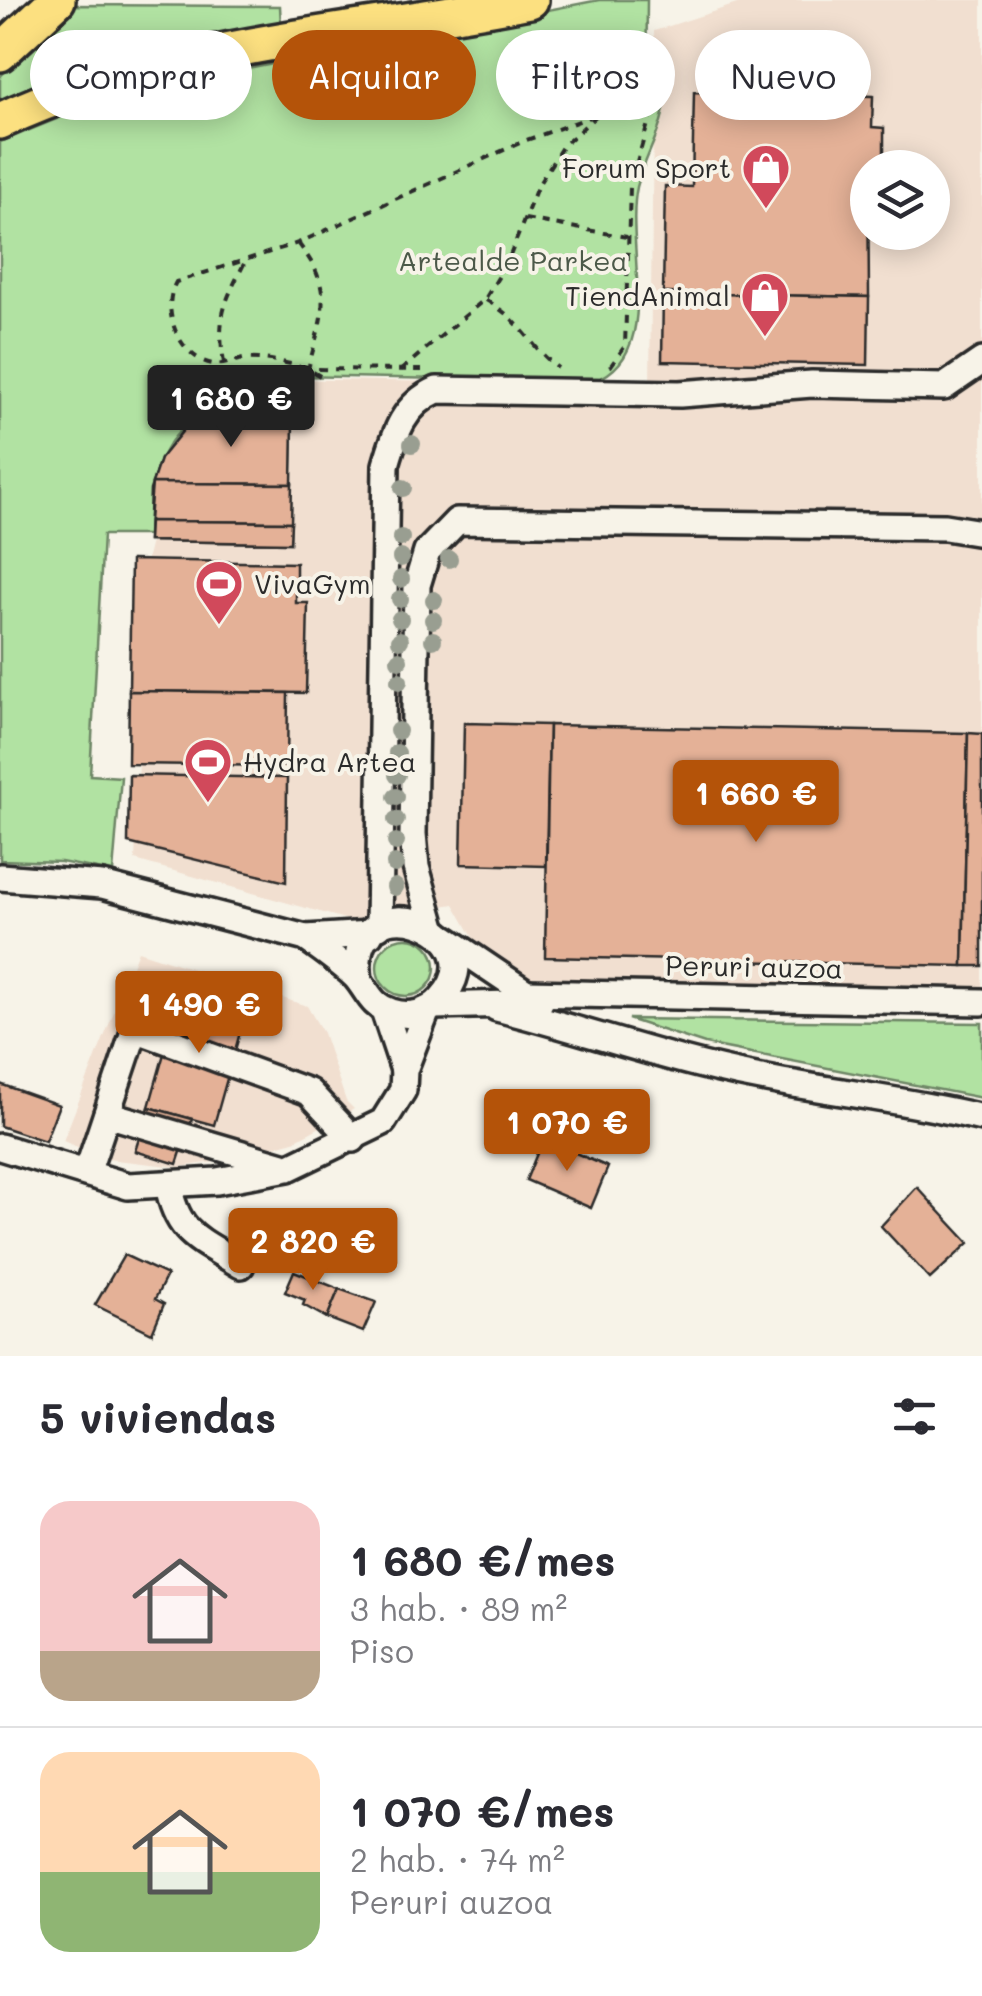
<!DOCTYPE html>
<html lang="es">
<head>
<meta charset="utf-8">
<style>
	:root { --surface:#fff; --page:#f7f7f7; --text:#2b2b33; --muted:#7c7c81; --line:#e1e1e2; --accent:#b45309 }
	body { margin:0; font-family:Mali,sans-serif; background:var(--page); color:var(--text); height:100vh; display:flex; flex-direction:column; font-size:38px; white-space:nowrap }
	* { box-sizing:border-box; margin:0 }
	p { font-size:32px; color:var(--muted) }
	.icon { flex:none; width:55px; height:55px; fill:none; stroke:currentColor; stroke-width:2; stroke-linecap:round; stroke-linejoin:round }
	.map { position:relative; height:1356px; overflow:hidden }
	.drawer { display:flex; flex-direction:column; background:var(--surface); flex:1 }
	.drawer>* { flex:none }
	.guide { position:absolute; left:30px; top:30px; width:922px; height:90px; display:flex; gap:20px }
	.fabs { position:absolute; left:850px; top:150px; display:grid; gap:20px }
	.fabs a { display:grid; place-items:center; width:100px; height:100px; border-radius:50%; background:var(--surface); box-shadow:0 5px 25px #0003; font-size:50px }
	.price { position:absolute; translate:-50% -85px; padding:0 22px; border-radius:10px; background:var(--accent); color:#fff; font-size:32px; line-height:65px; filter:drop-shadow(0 2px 5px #0008) }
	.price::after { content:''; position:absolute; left:50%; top:60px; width:30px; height:22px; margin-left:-15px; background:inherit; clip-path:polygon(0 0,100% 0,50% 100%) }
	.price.active { background:#222; color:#fff }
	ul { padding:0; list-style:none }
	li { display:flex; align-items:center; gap:30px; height:250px; padding:0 40px }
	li+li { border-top:2px solid var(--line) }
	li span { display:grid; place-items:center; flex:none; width:280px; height:200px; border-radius:30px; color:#555 }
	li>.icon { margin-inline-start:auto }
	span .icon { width:120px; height:120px; fill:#fffc; stroke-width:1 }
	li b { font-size:42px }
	h2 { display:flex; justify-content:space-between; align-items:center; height:120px; padding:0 40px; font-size:42px }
	.pill { padding:0 35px; border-radius:45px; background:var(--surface); box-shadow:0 5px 25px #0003; font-size:35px; line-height:90px }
	.pill.active { background:var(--accent); color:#fff }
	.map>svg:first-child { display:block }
</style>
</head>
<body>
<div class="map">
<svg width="982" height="1356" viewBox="0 0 982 1356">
	<rect width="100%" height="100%" fill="#f7f3e8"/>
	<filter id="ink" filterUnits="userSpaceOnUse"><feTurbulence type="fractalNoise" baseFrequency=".01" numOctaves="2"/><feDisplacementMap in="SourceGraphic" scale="20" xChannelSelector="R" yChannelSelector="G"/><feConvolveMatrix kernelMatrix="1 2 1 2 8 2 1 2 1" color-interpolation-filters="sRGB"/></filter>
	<g filter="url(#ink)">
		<g fill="#f1dfd0" fill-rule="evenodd">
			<path d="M749 0H982V996L579 993 490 967 454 904 352 921 135 860 147 558 175 440 234 378 650 386 654 31ZM868 168H932V232H868Z"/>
			<polygon points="138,951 307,1006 323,1033 346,1101 354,1109 294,1141 222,1161 179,1167 106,1159 63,1141"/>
		</g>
		<g fill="#b1e2a2" stroke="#6e8666" stroke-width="2.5">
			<path d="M599 0H647L646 91 666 92C665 128 645 154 637 187 624 247 666 356 592 382L296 376 293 405C190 404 152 425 148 535H103L90 775 121 777 113 872 61 862 0 860V142L115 95Z"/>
			<polygon points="63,5 280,6 281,26 0,109 0,77"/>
			<circle cx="406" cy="967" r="29"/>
			<polygon points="628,1019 982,1023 982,1098 705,1044"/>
		</g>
		<g fill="#e4b197" stroke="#2b2b2b" stroke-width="2.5">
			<polygon points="694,92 873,96 872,127 884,128 884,168 868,168 869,297 663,293 665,186 692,187"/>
			<polygon points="663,293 869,297 868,365 662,361"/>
			<polygon points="234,405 264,405 264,419 293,420 290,543 148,541 150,490 160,459 190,422"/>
			<polygon points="234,405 264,405 264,419 293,420 292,484 152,483 160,459 190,422"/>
			<polygon points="152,483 292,484 291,522 149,521"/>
			<polygon points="149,521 291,522 290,543 148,541"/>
			<polygon points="131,560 296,563 296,603 308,603 306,693 129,691"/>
			<polygon points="129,691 288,693 287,766 128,764"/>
			<polygon points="464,723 549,725 546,866 461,864"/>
			<polygon points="549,725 968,733 963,966 545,957"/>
			<polygon points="968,733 982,734 982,966 963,966"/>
			<polygon points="129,775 287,778 286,882 128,843"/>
			<polygon points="183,986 248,1004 214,1125 149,1107"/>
			<polygon points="0,1084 59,1105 45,1141 0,1126"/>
			<polygon points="149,1107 192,1119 177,1164 135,1151"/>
			<polygon points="543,1139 608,1167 591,1208 526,1180"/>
			<polygon points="917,1187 969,1243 930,1279 881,1226"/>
			<polygon points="124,1255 167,1275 155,1299 164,1304 152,1333 95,1305"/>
			<polygon points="294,1271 339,1289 327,1318 303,1305 305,1300 285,1292"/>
			<polygon points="339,1289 376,1302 363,1332 327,1318"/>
		</g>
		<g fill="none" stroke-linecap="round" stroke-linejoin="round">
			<g stroke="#2b2b2b" stroke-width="32">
				<g id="minor">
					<polyline points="0,877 102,885 306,938 370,934"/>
					<path d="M379 926 386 465C395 433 404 404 437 390L680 394 812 384 944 387 982 361"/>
					<polyline points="433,927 416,867 413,834 417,585 427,552 457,521 945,527 982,533"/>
					<path d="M306 938C323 950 340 962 355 976 368 990 370 1006 392 1012 409 1018 429 1013 441 999 505 929 343 872 359 980"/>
					<polyline points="445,938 540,1002"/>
					<polyline points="434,1006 512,1004 526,993 982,1002"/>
					<path d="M497 1008C585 1030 668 1060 756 1077 831 1092 907 1100 982 1118"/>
					<polyline points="384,1010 404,1070"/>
					<polyline points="107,1114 283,1166"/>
					<polyline points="0,1147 128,1186 217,1181 288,1168 383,1122 403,1090 404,1070 427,1010"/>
					<polyline points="87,1173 135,1029 309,1092 353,1139"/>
					<path d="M168 1184C177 1235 199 1239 241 1265"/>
				</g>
			</g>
			<g stroke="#2b2b2b" stroke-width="42">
				<g id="highway">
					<polyline points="0,53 57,0"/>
					<path d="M0 121C166 43 352 35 530 0"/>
				</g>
			</g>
			<g stroke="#2b2b2b" stroke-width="4" stroke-dasharray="8 8" stroke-linecap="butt">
				<polyline points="525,219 627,237"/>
				<path d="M298 243C336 291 322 314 308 369L422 370"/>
				<path d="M486 300C524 322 528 345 558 368"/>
				<path d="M224 363C216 316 225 301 246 260"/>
				<polyline points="610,367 625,346 630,187 657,92"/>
				<polyline points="401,370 485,299 508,261 537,187 562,147 646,70"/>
				<path d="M320 376C301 364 266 357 243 359 234 361 221 366 213 364 179 358 160 310 176 282L298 243 524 141 590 117"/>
			</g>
			<use href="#minor" stroke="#f7f3e8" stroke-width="25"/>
			<use href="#highway" stroke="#fce080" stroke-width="35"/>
		</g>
		<g fill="#999e91">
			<circle cx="412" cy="444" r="9"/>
			<circle cx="403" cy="488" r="9"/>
			<circle cx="401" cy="538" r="9"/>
			<circle cx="401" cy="558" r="9"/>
			<circle cx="449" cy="559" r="9"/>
			<circle cx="401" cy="579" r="9"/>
			<circle cx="400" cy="599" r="9"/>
			<circle cx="434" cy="600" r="9"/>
			<circle cx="400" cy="619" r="9"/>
			<circle cx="433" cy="620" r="9"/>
			<circle cx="400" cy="640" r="9"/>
			<circle cx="433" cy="640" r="9"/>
			<circle cx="399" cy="660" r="9"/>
			<circle cx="399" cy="681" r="9"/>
			<circle cx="398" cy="731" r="9"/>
			<circle cx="397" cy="753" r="9"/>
			<circle cx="397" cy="775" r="9"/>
			<circle cx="396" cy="797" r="9"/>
			<circle cx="396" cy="820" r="9"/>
			<circle cx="396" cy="842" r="9"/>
			<circle cx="395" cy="864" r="9"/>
			<circle cx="395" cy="887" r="9"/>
		</g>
	</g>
	<defs>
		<g id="shop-pin" transform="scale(2.5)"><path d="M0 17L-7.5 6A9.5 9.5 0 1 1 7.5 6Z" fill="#d1495b" stroke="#f7f3e8"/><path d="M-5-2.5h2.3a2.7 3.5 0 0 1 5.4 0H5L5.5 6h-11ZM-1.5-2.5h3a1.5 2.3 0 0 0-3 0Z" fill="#fff"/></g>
		<g id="stadium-pin" transform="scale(2.5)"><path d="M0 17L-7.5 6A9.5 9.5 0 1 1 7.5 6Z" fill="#d1495b" stroke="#f7f3e8"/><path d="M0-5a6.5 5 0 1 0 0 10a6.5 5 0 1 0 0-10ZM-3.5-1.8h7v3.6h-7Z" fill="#fff"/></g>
	</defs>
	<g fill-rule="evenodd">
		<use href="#shop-pin" x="766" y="168"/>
		<use href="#shop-pin" x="765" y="296"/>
		<use href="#stadium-pin" x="219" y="584"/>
		<use href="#stadium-pin" x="208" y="762"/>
	</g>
	<g text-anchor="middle" stroke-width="8" stroke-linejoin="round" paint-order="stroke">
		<g font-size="28" fill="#2b2b2b" stroke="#f7f3e8" text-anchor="end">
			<text x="731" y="178">Forum Sport</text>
			<text x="730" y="306">TiendAnimal</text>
			<text x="254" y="594" text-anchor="start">VivaGym</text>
			<text x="243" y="772" text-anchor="start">Hydra Artea</text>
		</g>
		<g font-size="28" fill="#4c5949" stroke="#f7f3e8">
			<text x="513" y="271">Artealde Parkea</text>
		</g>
		<g font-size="28" fill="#2b2b2b" stroke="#f7f3e8">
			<text transform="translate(754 967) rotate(1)" y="10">Peruri auzoa</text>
		</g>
	</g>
</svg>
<div class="fabs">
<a><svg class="icon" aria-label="layers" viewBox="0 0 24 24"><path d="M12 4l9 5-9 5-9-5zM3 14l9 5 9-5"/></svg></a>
</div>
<b class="price active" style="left:231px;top:450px">1 680 €</b>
<b class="price" style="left:756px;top:845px">1 660 €</b>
<b class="price" style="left:199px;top:1056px">1 490 €</b>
<b class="price" style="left:567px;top:1174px">1 070 €</b>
<b class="price" style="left:313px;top:1293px">2 820 €</b>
<div class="guide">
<a class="pill">Comprar</a>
<a class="pill active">Alquilar</a>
<a class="pill">Filtros</a>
<a class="pill">Nuevo</a>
</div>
</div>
<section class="drawer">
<h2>5 viviendas<svg class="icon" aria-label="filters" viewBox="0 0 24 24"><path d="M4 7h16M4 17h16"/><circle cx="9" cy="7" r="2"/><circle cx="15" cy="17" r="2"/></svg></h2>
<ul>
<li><span style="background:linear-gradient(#f6c9c9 75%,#b9a48a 0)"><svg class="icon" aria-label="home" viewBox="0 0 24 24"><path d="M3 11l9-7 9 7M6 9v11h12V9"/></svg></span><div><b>1 680 €/mes</b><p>3 hab. · 89 m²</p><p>Piso</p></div></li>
<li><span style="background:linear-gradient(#ffd9b3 60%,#8fb573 0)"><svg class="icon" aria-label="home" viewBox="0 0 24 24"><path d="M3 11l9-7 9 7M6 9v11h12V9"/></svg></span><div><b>1 070 €/mes</b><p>2 hab. · 74 m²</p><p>Peruri auzoa</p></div></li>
</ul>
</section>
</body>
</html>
